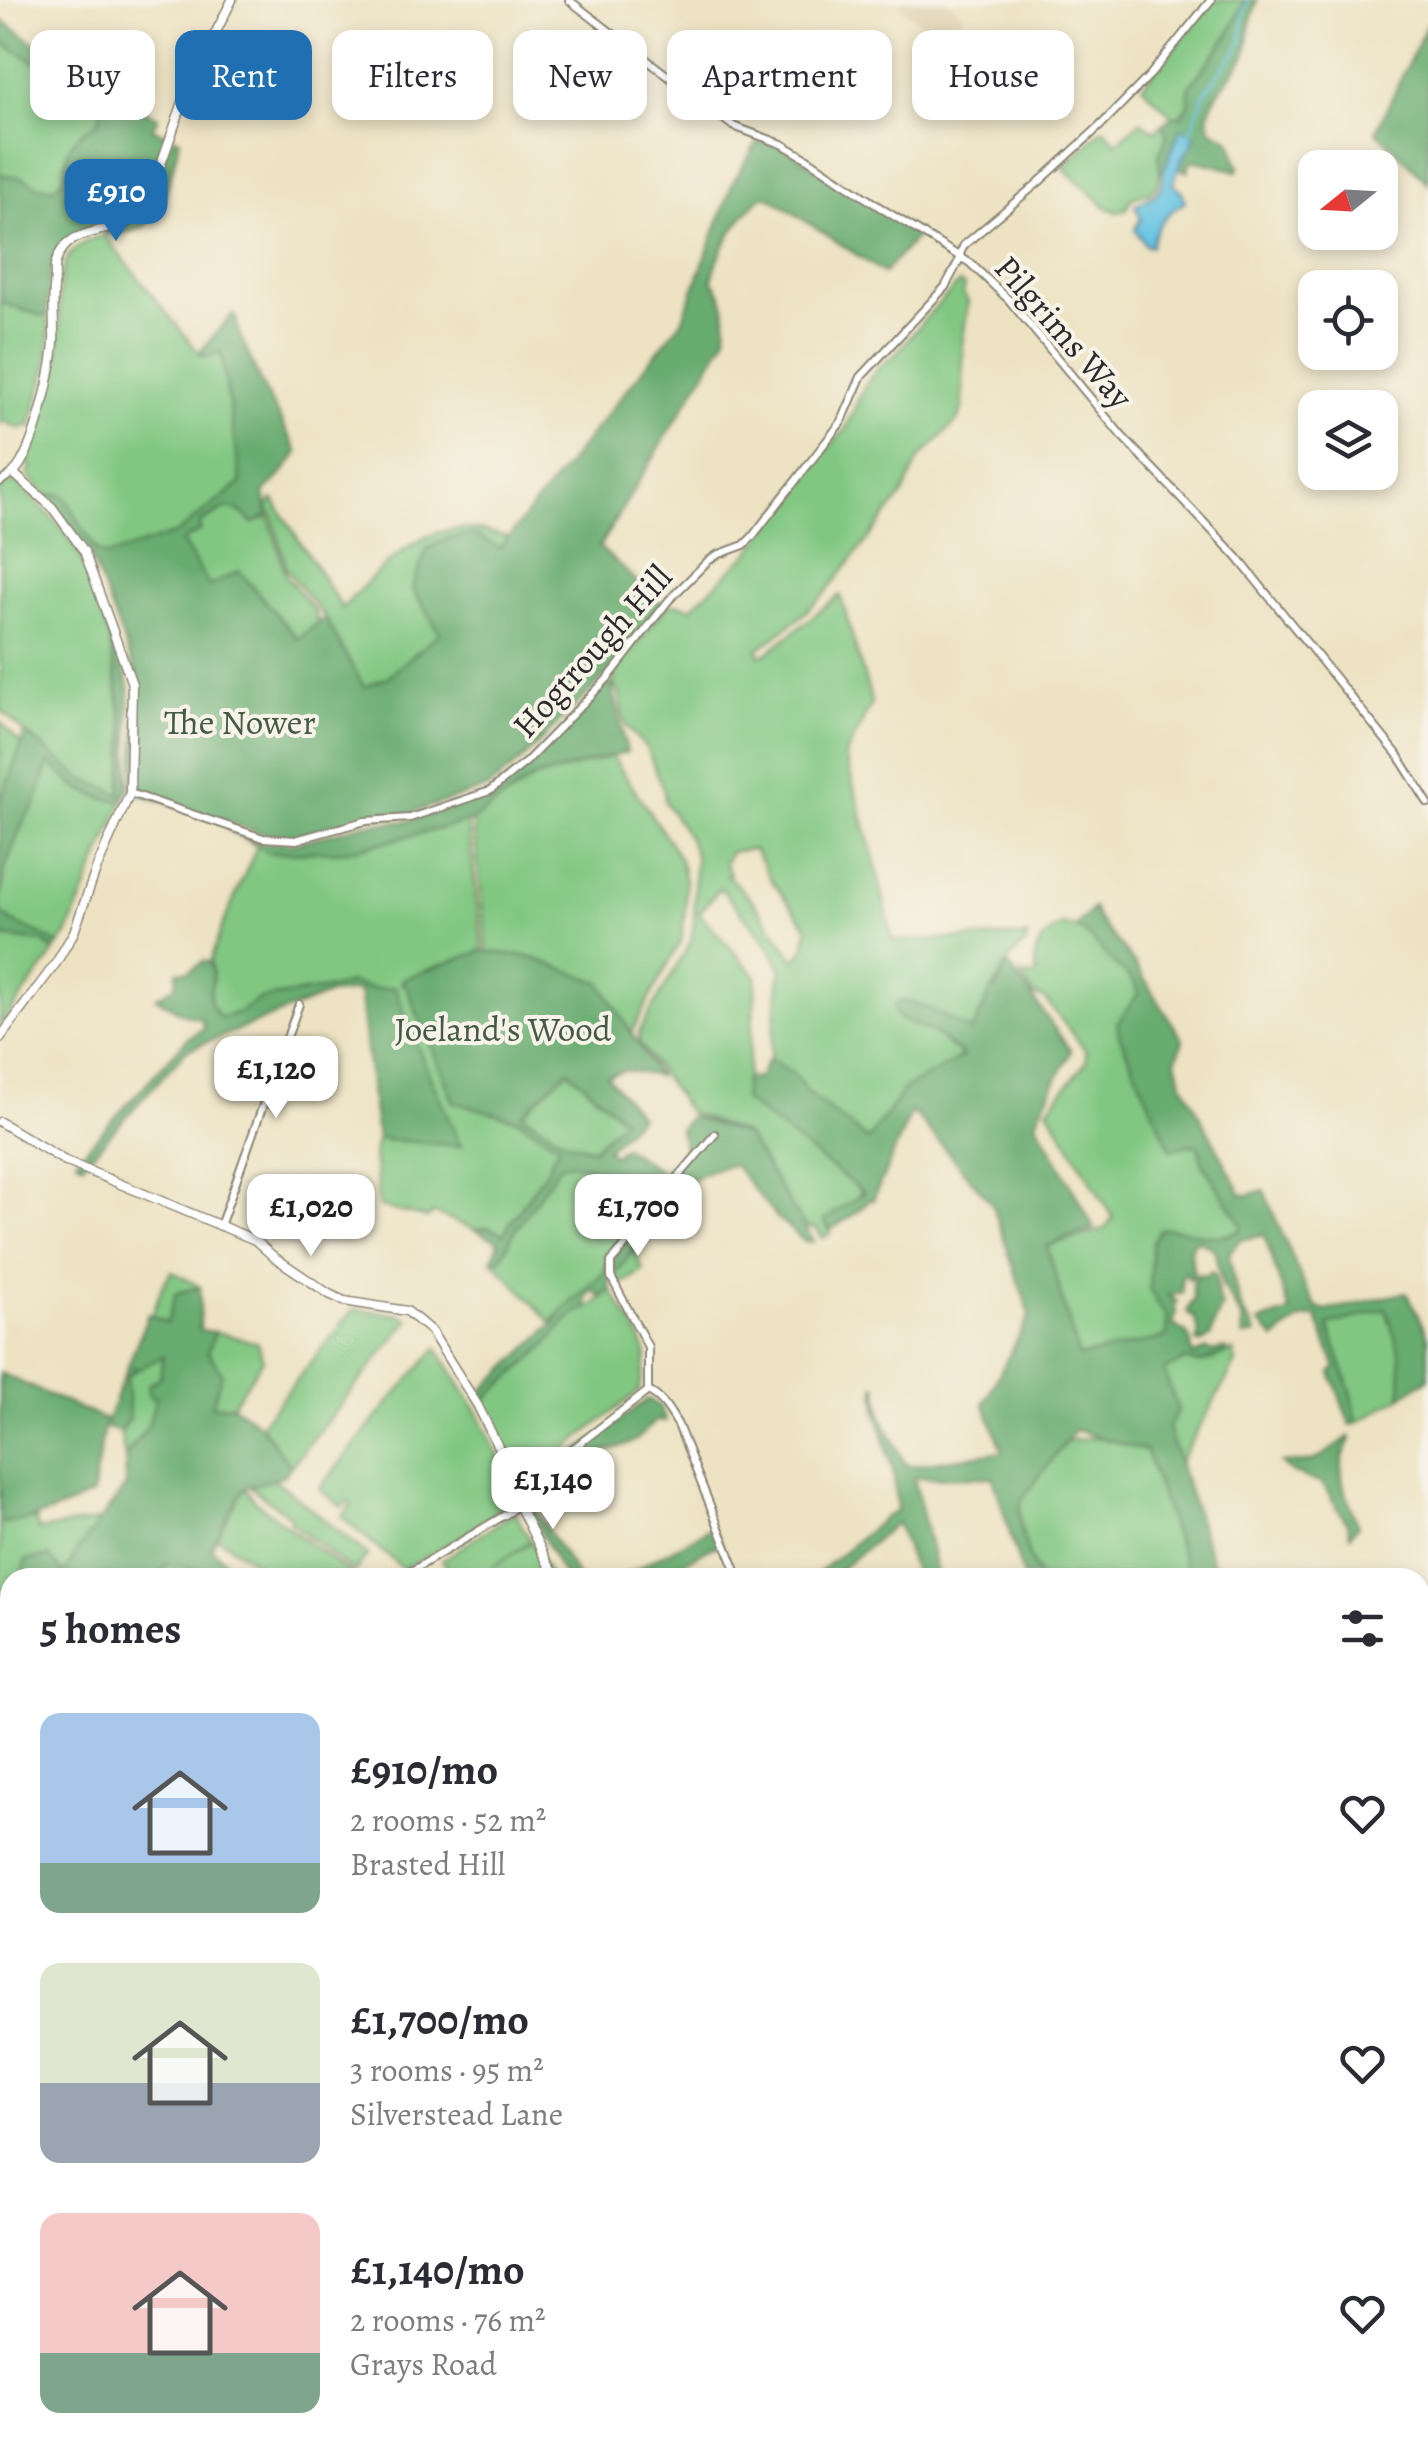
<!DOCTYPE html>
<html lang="en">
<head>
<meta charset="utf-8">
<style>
	:root { --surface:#fff; --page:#f7f7f7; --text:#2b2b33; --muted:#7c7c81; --accent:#1f6fb2 }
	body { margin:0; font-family:Alegreya,serif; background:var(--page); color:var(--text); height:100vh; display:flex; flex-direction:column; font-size:38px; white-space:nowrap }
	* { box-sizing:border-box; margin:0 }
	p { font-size:32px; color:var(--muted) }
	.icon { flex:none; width:55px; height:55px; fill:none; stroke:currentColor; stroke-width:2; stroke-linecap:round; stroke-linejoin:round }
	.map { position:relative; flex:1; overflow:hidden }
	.panel { position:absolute; left:0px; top:1568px; width:1430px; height:892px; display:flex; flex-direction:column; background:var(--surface); border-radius:30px 30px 0 0; box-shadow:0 5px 15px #0003 }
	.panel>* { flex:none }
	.top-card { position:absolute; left:30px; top:30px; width:1370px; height:90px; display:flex; gap:20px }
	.needle { width:65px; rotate:252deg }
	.tools { position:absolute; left:1298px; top:150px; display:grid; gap:20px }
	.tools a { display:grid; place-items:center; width:100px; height:100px; border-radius:20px; background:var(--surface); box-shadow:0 5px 15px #0003; font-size:50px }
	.price { position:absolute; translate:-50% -85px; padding:0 22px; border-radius:20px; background:#fff; color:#222; font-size:32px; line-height:65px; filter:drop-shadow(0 2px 5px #0008) }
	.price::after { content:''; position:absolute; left:50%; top:60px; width:30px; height:22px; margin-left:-15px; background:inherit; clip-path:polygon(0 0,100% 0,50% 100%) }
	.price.active { background:var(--accent); color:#fff }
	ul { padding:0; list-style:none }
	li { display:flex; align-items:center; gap:30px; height:250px; padding:0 40px }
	li span { display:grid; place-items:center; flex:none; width:280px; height:200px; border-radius:20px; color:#555 }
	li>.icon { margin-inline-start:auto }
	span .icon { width:120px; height:120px; fill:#fffc; stroke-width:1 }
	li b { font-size:42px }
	h2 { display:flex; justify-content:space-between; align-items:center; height:120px; padding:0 40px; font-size:42px }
	.chip { padding:0 35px; border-radius:20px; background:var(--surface); box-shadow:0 5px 15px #0003; font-size:35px; line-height:90px }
	.chip.active { background:var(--accent); color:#fff }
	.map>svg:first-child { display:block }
</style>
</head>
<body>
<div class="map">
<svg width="1428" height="2459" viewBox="0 0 1428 2459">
	<rect width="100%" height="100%" fill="#f7f3e8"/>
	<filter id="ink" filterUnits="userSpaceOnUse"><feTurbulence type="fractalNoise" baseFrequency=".01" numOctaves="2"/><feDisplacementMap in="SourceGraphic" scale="20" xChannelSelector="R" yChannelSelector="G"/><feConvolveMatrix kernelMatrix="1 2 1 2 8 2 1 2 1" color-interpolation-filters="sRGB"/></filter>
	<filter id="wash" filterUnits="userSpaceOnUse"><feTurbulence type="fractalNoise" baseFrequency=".0048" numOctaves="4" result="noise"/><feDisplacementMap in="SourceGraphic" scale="40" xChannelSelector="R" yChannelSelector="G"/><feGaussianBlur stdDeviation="2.25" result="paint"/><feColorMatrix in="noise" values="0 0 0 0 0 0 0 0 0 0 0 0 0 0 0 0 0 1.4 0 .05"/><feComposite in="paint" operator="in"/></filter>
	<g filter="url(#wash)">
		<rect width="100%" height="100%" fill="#ede2c2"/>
		<polygon fill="#e0d2b4" points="902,0 947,0 964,15 954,28 959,33 949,44 898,5"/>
		<g fill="#81c782" stroke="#567956" stroke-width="2.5" fill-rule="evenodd">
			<polygon points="1215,0 1245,0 1228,36 1189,87 1189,104 1180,116 1172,116 1142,86"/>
			<path d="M0 41 95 98 101 112 98 122C69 138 67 146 64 178L53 188 38 186 23 178 0 174Z"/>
			<path d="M1140 121 1155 131 1162 125C1173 141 1162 141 1159 156 1159 156 1160 172 1160 173 1160 191 1147 194 1132 198L1125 210 1117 212 1106 207 1063 167 1101 130 1104 129 1117 143Z"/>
			<path d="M104 235 199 353 205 357 221 351 241 483 177 533 107 556 98 552 58 494 47 496 30 478 27 472 32 469 27 462C38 427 53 392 58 355 63 325 54 290 66 261 73 246 89 239 104 235Z"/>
			<path d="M959 283 964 286 963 294 968 302 963 339V408L957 421 919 459 903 494 825 594 799 618 757 650 760 655 767 653 840 595 872 703 845 756 875 861 893 941 1027 936 1026 943 1007 962 972 1031 908 1002 898 1018 931 1032 962 1055 869 1141C850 1127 828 1114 812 1096 796 1080 792 1070 770 1060L781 968 764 939 720 888 699 913 757 977 745 1097 839 1170 860 1190 859 1197 824 1220 831 1233 823 1238 816 1228C813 1227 810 1228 808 1227 791 1219 753 1152 745 1134L688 1112 639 1042V1032L691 941 694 921 695 855 689 838 665 802 664 792 647 749 626 726 622 714 620 696 613 682 617 670 667 606 678 604 691 608 751 551 812 467 845 430 865 385 878 368 895 355 928 315ZM754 849 771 880 808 928 804 949 795 960 753 901 727 875 730 874 725 863 730 852Z"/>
			<path d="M0 302 41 316 47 315C56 353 40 391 30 427L23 425 21 429 3 421 0 424Z"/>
			<polygon points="9,481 16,482 27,492 66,532 82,560 97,599 109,637 125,738 121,794 82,779 24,732 0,709 0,489"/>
			<path d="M273 499 342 608C377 574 415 525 470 529 483 530 496 535 508 537L500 548 474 535 413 591 441 633 386 678 364 687 325 618 287 570 272 514 267 508Z"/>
			<polygon points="227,508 239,509 253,523 269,516 286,576 315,612 318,623 298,639 239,571 209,587 181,541 200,531 200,523"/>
			<polygon points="0,721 22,745 0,803"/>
			<polygon points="612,756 670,843 680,860 685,880 686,901 682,938 631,1033 600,982 527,956 487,952 473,820 533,779"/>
			<path d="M50 761 74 786 102 798 123 801 67 935 59 945C40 931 17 928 0 912V899L6 865 24 820 35 805Z"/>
			<path d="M468 822 483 951 403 979 401 984 406 985 454 1102 519 1120 559 1145 546 1171 503 1234 488 1227 476 1230 434 1213 428 1218 379 1207 374 1154 377 1139 460 1145 421 1056 395 987 374 989 349 983 334 988 260 999 240 1012 219 1018C199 990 220 988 210 962L222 927 257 846 269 853 347 851Z"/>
			<path d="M1062 925 1076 927 1089 935 1118 968 1125 971 1138 988 1139 994 1119 1035 1171 1149 1188 1145 1198 1146 1203 1165 1241 1223V1230L1217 1238 1169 1228 1154 1294 1157 1303 1167 1315 1168 1337 1079 1357 1047 1246 1105 1229 1113 1218 1048 1109 1086 1062V1051L1044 998 1034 996 1021 975 1034 976 1037 973C1029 951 1044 935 1062 925Z"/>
			<polygon points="3,937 43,942 54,951 48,962 0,1026 0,942"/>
			<polygon points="568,1070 623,1119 593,1149 567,1142 522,1114"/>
			<polygon points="571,1161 597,1171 641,1207 625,1234 605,1256 608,1261 603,1274 551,1322 494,1262 501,1259 514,1232 555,1170 560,1165"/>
			<polygon points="635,1248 643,1271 619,1285 616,1273"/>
			<polygon points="172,1271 200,1287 176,1294 167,1323 152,1316 162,1286"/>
			<polygon points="611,1290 638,1333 647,1355 639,1391 525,1481 500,1440 482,1402 546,1346 566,1319 577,1311 591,1307"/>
			<polygon points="354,1309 402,1315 409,1320 291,1466 260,1425"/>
			<polygon points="1386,1309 1400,1354 1402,1396 1357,1423 1352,1395 1328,1325"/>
			<polygon points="215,1332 258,1343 263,1360 232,1405 212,1407 208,1352"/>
			<polygon points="437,1348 478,1413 515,1490 512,1499 460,1538 403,1569 342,1517 352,1504 347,1501 342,1507 319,1489 392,1399"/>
			<polygon points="1233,1351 1236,1363 1179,1463 1168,1429 1164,1371 1184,1360 1200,1363"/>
			<polygon points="164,1354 157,1398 149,1426 125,1457 120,1432 129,1418 126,1376"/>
			<path d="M1099 1437 1146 1451 1189 1577H1039C1031 1564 1016 1522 1019 1507 1022 1492 1056 1455 1067 1441Z"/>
			<polygon points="273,1478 368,1555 354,1572 289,1521 291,1517 249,1486"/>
			<polygon points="244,1487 256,1502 354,1577 276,1577 217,1537"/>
			<polygon points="515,1512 530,1541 493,1567 531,1542 551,1577 456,1577 442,1560"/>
			<polygon points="36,1519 38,1530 99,1521 64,1574 24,1575 22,1577 10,1578 10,1602 0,1606 0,1523"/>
			<polygon points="167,1564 208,1570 214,1577 158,1578"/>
			<polygon points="10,1776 10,1884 0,1898 0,1788"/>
			<polygon points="10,1936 10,2088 0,2087 0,1949"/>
			<polygon points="0,2112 10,2120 10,2282 0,2284"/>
			<polygon points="10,2394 10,2450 111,2450 114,2459 0,2459 0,2397"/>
			<polygon points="114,2450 348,2450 346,2459 117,2459"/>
			<polygon points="375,2450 448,2450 449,2459 380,2459"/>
			<polygon points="772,2450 832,2450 853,2453 853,2459 770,2459"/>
		</g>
		<g fill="#68ac70" stroke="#4a6c4e" stroke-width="2.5" fill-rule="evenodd">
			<path d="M1245 0H1257C1254 10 1251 21 1249 31 1248 39 1249 48 1245 55 1236 74 1204 100 1209 124 1212 137 1228 132 1232 144 1236 152 1233 157 1239 165L1238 171 1193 160 1189 165 1188 172 1178 167 1187 152 1177 136 1163 172H1160C1160 167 1159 162 1159 157 1161 144 1173 139 1162 125L1172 116H1181L1189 104V87L1228 36Z"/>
			<path d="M0 19 107 93 158 117 152 129 168 135C160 153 146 203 132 214 122 222 107 223 95 227 47 240 50 274 47 315L41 316 0 302V174L23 178 38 186 53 188 64 178C67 146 69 138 98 122L101 112 95 98 0 41Z"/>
			<polygon points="1428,22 1428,183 1376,131"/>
			<path d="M173 137 180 139C172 166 166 219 137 230 128 233 116 233 106 234L104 230 136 220Z"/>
			<path d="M758 141 771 143 792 153 919 234 884 273 771 198 762 196C738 219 719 246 712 280 727 299 727 314 726 338L599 547 663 605 606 675 523 759 488 788 411 813 365 817 296 835 264 834 133 792 139 681 87 547 47 496 58 494 65 497 97 552 108 556 177 533 241 483 221 352 205 357 199 353 233 314 237 319V328L260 381 298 453 284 472 264 493 269 516 253 523C229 500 226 508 200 523V531L182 541 209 586 239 571 298 639 325 618 364 687 386 678 440 633 412 588 427 549 449 538 474 534 500 548 682 321 733 182Z"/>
			<path d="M97 599 129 685V788L123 801 102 798 74 786 49 762 35 805 24 820 6 865 0 899V803C7 779 19 758 24 732L82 779 121 794 125 738 123 716 109 637Z"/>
			<polygon points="612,684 627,752 534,778 471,821 347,851 269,853 225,828 260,842 295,843 365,824 407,821 489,796 530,764 605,686"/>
			<path d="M1093 908 1098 919 1132 960 1183 1040 1176 1061 1182 1081 1241 1193 1246 1195 1264 1191 1304 1285 1316 1307 1325 1311 1404 1293 1408 1294 1428 1337V1379L1402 1396 1400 1354 1386 1309 1328 1325 1352 1395 1357 1423 1351 1425C1342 1408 1339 1391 1331 1373L1336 1368 1316 1316 1300 1319 1275 1339 1259 1322 1290 1312 1264 1235 1240 1240 1229 1253C1232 1274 1235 1292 1243 1312 1247 1321 1253 1324 1256 1334L1243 1337 1242 1320 1222 1284 1214 1249 1199 1241H1194L1190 1249 1194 1275 1189 1279 1185 1272 1181 1279 1182 1293 1169 1295 1177 1302 1174 1305 1176 1313 1173 1324C1175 1327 1178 1328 1182 1330 1192 1335 1191 1349 1193 1356L1207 1349 1212 1352 1225 1348 1226 1353 1199 1363 1185 1360 1164 1371 1178 1410 1168 1429 1217 1577H1189L1146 1451 1075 1430 1023 1498C1014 1519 1028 1558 1039 1577H1023L993 1477 914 1478 938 1577H916L897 1522 837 1572 838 1577H813L885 1517 897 1511 894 1476 877 1412 875 1386 877 1385 882 1416 904 1462 910 1466 1003 1451 984 1403 1030 1315 992 1204 912 1111 873 1200 871 1199 856 1213 830 1230 824 1220 864 1193 743 1100 745 1079 759 1078 767 1061 770 1060 794 1074 809 1094 868 1140 905 1088 962 1057V1054L931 1032 898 1018 894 1009C895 1006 896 1003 898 1002 910 995 960 1025 972 1031L992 989 995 990 1008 964 1071 1051 1036 1121 1094 1228 1047 1246 1079 1357 1167 1337V1315L1157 1303 1149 1288 1152 1242 1160 1229C1190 1225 1212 1246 1241 1230V1223L1203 1164 1198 1146 1188 1145 1171 1150 1119 1035 1117 1023 1138 994C1133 975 1125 975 1113 963 1101 950 1092 937 1076 927Z"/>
			<path d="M0 912C17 928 40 931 59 945L54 951 43 942 3 937 0 942Z"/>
			<path d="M481 951 527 956 600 982 658 1076 624 1070 607 1076 640 1116 607 1149 613 1156 624 1147 665 1174 685 1152 680 1129 690 1116 746 1135 814 1241 805 1242 776 1217 734 1165C721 1167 708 1169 697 1177 670 1195 636 1246 616 1273L612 1263 626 1242 608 1261 611 1290 600 1297 595 1291 586 1296 588 1308C565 1315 558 1334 542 1349 522 1368 502 1384 482 1402L478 1395 553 1324 563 1309 603 1274 608 1261 605 1256 625 1234 641 1207C619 1189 591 1156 560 1165L514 1232 500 1259 494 1262 492 1261 499 1242 476 1230 488 1227 503 1234 546 1171 559 1145 519 1120 454 1102 403 979ZM568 1070 623 1119 593 1149 567 1142 522 1114Z"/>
			<path d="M204 961 210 962C220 988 198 990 220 1018L240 1012 259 999 334 988 349 983 374 989 395 987 421 1056 461 1146 377 1139 359 991 330 994 187 1050 83 1164 76 1160 188 1038 204 1028 201 1019 182 1013 156 998 176 985 177 971H189Z"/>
			<path d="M1211 1271 1216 1276 1218 1297 1222 1307C1218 1315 1211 1329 1211 1336L1200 1344 1197 1342 1199 1334 1194 1316H1190L1187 1311 1194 1299 1192 1285 1198 1274 1207 1276Z"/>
			<path d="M200 1287V1330L215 1332 208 1352 222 1373 212 1406 232 1405 260 1425 291 1466 283 1476 244 1488 211 1548 241 1577H218L208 1570 167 1564 158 1577H22L25 1561 49 1556 64 1574 78 1550 126 1486 125 1457 148 1426 156 1398 150 1397 148 1385 160 1377 163 1356 137 1370 133 1366 135 1371 127 1376 129 1418 120 1432 104 1427 92 1495C61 1509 34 1522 0 1523V1373L105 1420 106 1423 148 1314 167 1323 176 1293Z"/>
			<path d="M648 1399 660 1406 666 1421H656C647 1428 642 1437 633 1442 621 1448 606 1449 596 1456 572 1473 564 1494 533 1503L542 1521 578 1577H564L526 1504V1490Z"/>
			<path d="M1350 1436 1351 1440C1331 1469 1347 1496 1358 1526L1350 1535 1347 1523 1323 1484 1291 1472 1281 1463C1291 1461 1303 1465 1314 1460 1327 1455 1339 1443 1350 1436Z"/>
			<polygon points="712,1527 722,1545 710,1548 658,1577 622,1577"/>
			<polygon points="10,1602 10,1776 0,1781 0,1606"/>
			<polygon points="1420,1867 1428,1882 1428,2145 1420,2141"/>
			<polygon points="10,1884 10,1937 0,1949 0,1898"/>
			<polygon points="10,2282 10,2394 0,2397 0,2284"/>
			<polygon points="1420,2426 1428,2440 1428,2459 1175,2459 1174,2450 1420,2450"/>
			<polygon points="255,2450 375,2450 380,2459 261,2459 261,2451"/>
			<polygon points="686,2450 772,2450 770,2459 699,2459 686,2454"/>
			<polygon points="832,2450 1037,2450 1039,2459 853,2459 852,2453"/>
		</g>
		<path fill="#63c2e2" stroke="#477686" stroke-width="2.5" d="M1181 128 1195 136 1189 150 1183 157 1173 184 1182 192 1185 202C1168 212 1155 224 1151 246H1146L1135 229 1141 218 1135 206 1156 194 1163 183V172Z"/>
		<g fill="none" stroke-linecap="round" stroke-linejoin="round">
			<polyline stroke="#63c2e2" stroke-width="2.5" points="1190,133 1204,94 1242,42 1243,13 1248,0"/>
		</g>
	</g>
	<g filter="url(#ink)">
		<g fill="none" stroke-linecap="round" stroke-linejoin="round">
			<g stroke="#8c8676" stroke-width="10">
				<g id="minor">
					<polyline points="569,0 733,126 782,144 806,158 884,210 970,263 1009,300 1121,435 1237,557 1397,754 1428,803"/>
					<polyline points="959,256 964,245 1039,182 1100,126 1150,75 1211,0"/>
					<polyline points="0,482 13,473"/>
					<polyline points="130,793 263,838 296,840 365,821 410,818 490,791 526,762 609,677 669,600 708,561 717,555 744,545 752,537 842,421 861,377 945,287 961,257"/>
					<polyline points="220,1226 299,1004"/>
					<polyline points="648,1391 648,1347 611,1277 611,1262 625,1246 644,1217 715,1134"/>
					<path d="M648 1391C663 1398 670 1412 678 1425L739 1578"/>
					<polyline points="519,1490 648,1391"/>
					<polyline points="395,1578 415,1569 510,1512 518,1503"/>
				</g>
			</g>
			<g stroke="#8c8676" stroke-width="11">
				<g id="tertiary">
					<path d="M0 1038 56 963 74 932 97 867 130 793 132 684 84 551 52 507 13 473C34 455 56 361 54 333 54 313 52 297 55 278 55 273 54 267 56 262 68 224 110 236 134 218 142 211 146 201 151 192L188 88 232 0"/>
					<polyline points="0,1122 65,1161 255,1240 274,1257 329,1294 344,1301 407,1311 431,1331 478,1406 512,1475 519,1490 518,1503 547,1562 557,1578"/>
					<polyline points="1045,2450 1046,2459"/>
				</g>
			</g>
			<use href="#minor" stroke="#fff" stroke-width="6"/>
			<use href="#tertiary" stroke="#fff" stroke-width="8"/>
		</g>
	</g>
	<g text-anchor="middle" stroke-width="8" stroke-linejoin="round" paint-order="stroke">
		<g font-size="35" fill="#2b2b2b" stroke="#f7f3e8">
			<text transform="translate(1064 332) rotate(49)" y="12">Pilgrims Way</text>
			<text transform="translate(592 651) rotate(-48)" y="12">Hogtrough Hill</text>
		</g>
		<g font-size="35" fill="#455a45" stroke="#f7f3e8">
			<text x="240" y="734">The Nower</text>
			<text x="503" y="1041">Joeland's Wood</text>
		</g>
	</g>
</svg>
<div class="tools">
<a><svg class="needle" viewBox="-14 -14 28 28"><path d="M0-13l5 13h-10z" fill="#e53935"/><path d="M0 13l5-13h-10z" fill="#7c7c81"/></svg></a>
<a><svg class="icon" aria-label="locate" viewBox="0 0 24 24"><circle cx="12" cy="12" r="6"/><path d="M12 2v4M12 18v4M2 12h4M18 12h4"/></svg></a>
<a><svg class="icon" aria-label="layers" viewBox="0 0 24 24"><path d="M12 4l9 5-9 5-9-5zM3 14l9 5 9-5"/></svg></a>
</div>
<b class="price active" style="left:116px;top:244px">£910</b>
<b class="price" style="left:276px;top:1121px">£1,120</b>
<b class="price" style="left:311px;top:1259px">£1,020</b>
<b class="price" style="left:638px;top:1259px">£1,700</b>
<b class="price" style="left:553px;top:1532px">£1,140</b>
<div class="top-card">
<a class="chip">Buy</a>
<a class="chip active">Rent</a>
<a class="chip">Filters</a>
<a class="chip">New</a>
<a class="chip">Apartment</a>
<a class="chip">House</a>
</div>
<section class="panel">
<h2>5 homes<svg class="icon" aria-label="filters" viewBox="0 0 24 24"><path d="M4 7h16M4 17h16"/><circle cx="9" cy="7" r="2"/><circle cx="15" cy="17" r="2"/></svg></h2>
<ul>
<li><span style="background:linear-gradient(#a9c7e8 75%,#7fa58c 0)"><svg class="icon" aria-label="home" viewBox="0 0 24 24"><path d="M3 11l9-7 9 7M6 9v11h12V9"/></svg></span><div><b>£910/mo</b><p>2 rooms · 52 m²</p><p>Brasted Hill</p></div><svg class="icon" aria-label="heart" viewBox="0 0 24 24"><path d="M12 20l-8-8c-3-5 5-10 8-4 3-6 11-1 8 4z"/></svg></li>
<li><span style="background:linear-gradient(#dfe7d0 60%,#9aa5b1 0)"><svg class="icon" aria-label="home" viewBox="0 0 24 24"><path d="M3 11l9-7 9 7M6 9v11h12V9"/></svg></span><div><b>£1,700/mo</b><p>3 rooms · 95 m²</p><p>Silverstead Lane</p></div><svg class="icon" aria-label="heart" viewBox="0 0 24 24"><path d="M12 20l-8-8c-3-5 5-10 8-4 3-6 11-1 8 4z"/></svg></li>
<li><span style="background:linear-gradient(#f6c9c9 70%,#7fa58c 0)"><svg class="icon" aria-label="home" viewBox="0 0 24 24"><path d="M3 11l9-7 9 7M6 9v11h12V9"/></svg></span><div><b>£1,140/mo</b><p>2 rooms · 76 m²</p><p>Grays Road</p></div><svg class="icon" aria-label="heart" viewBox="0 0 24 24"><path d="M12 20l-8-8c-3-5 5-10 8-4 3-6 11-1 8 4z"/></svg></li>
</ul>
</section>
</div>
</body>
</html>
